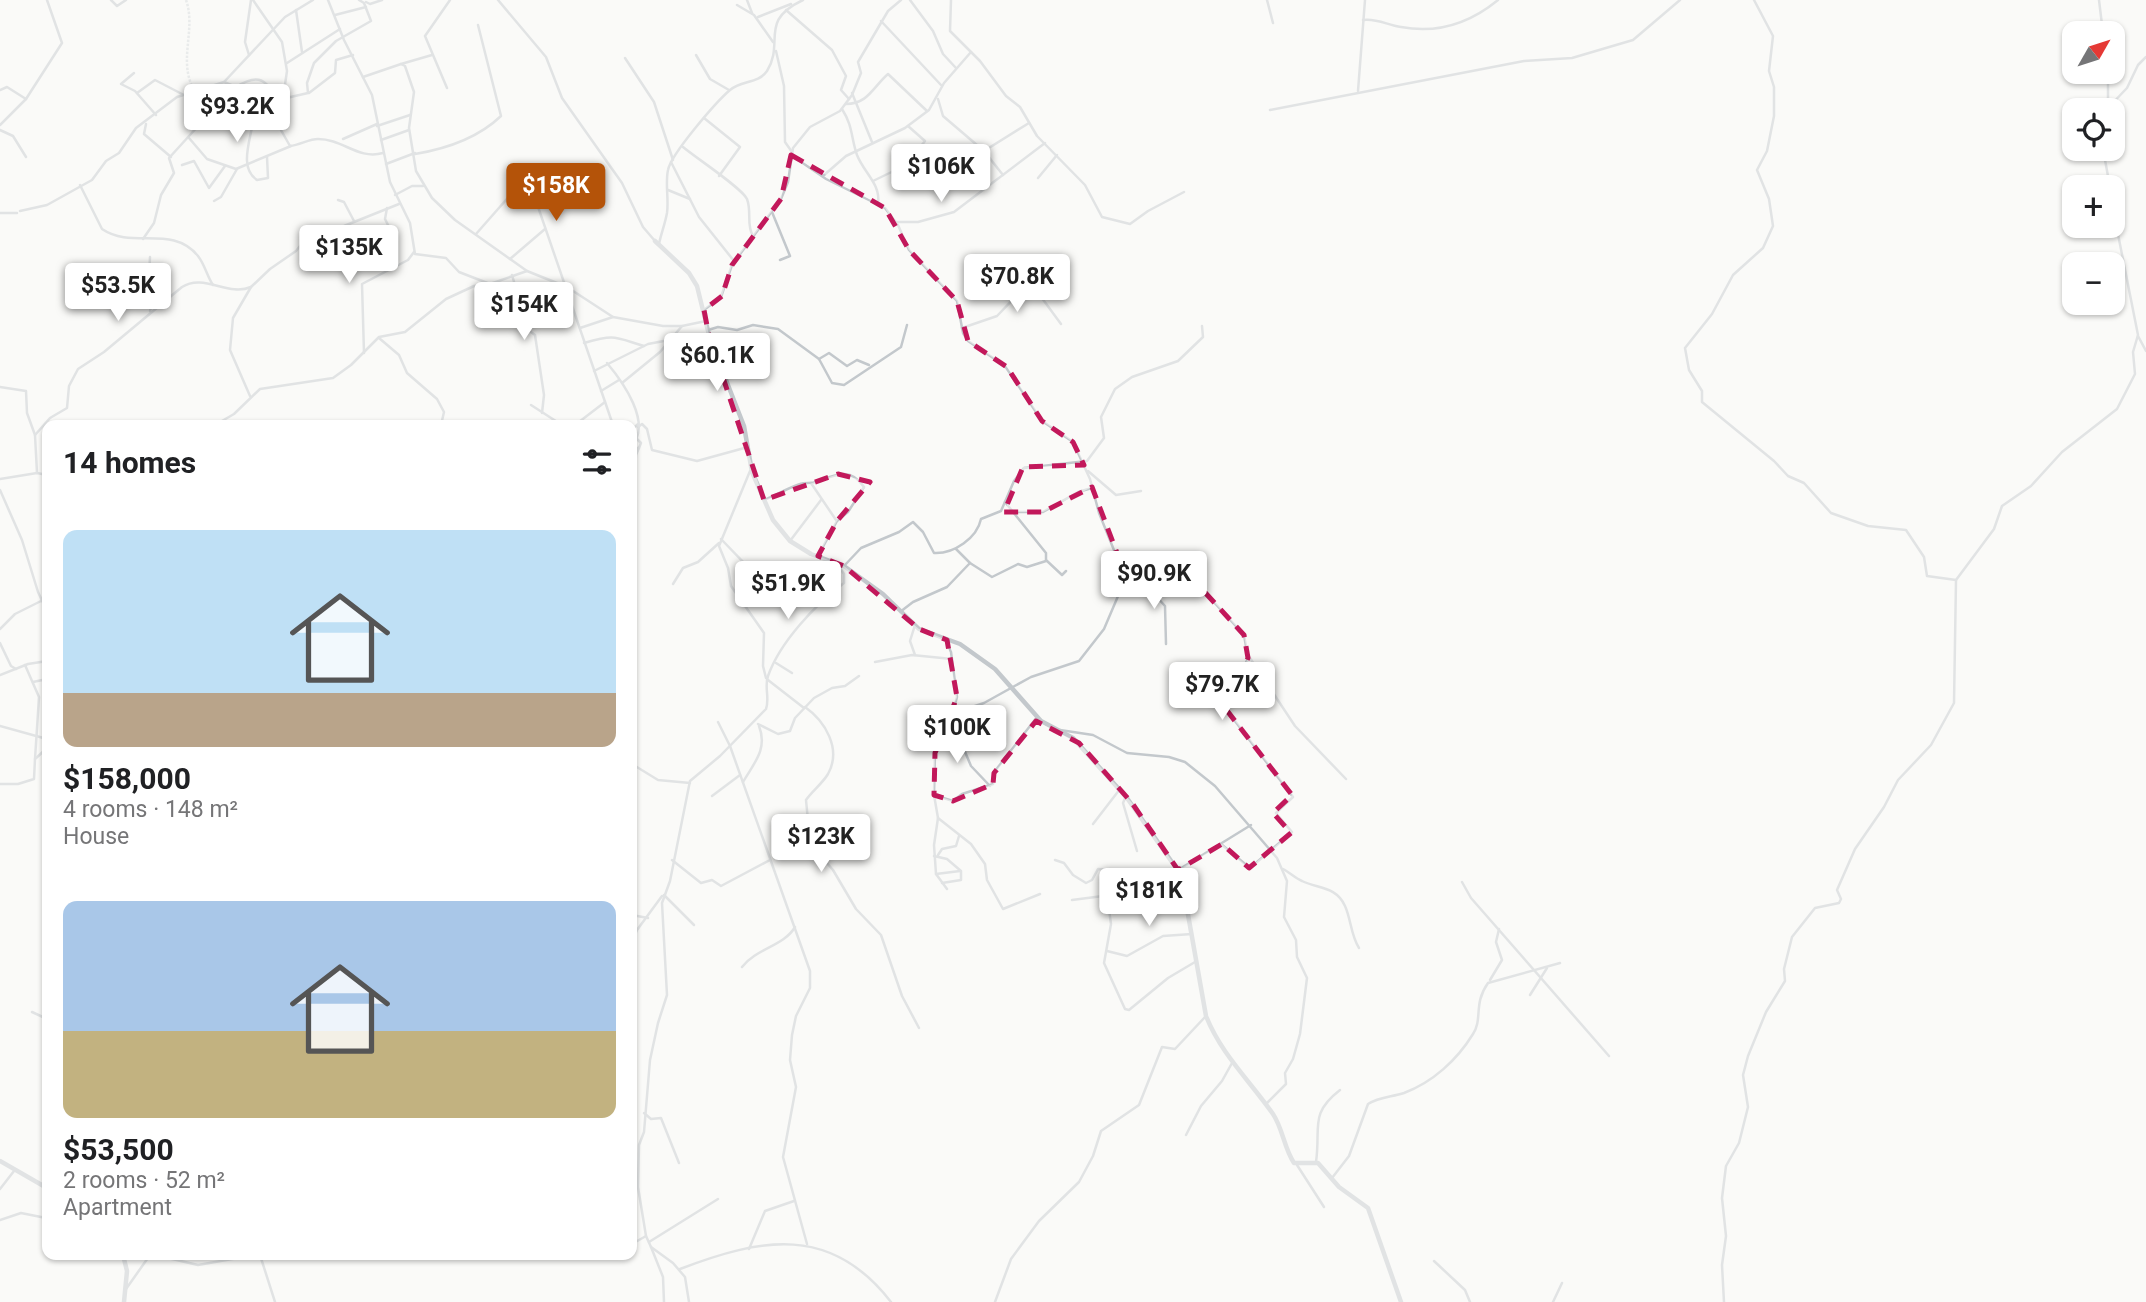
<!DOCTYPE html>
<html lang="en">
<head>
<meta charset="utf-8">
<style>
	:root { --surface:#fff; --page:#f2f2f2; --text:#202124; --muted:#757577; --accent:#b45309 }
	body { margin:0; font-family:Roboto,sans-serif; background:var(--page); color:var(--text); height:100vh; display:flex; flex-direction:column; font-size:26px; white-space:nowrap }
	* { box-sizing:border-box; margin:0 }
	p { font-size:23px; color:var(--muted) }
	.icon { flex:none; width:38px; height:38px; fill:none; stroke:currentColor; stroke-width:2; stroke-linecap:round; stroke-linejoin:round }
	.map { position:relative; flex:1; overflow:hidden }
	.drawer { position:absolute; left:42px; top:420px; width:595px; height:840px; display:flex; flex-direction:column; background:var(--surface); border-radius:14px; box-shadow:0 2px 5px #0004 }
	.drawer>* { flex:none }
	.needle { width:46px; rotate:51deg }
	.tools { position:absolute; left:2062px; top:21px; display:grid; gap:14px }
	.tools a { display:grid; place-items:center; width:63px; height:63px; border-radius:14px; background:var(--surface); box-shadow:0 2px 5px #0004; font-size:35px }
	.price { position:absolute; translate:-50% -60px; padding:0 16px; border-radius:7px; background:#fff; color:#222; font-size:23px; line-height:46px; filter:drop-shadow(0 2px 4px #0008) }
	.price::after { content:''; position:absolute; left:50%; top:42px; width:21px; height:16px; margin-left:-10px; background:inherit; clip-path:polygon(0 0,100% 0,50% 100%) }
	.price.selected { background:var(--accent); color:#fff }
	ul { padding:0; list-style:none }
	li { display:grid; align-content:center; gap:14px; height:371px; padding:0 21px }
	li span { display:grid; place-items:center; height:217px; border-radius:14px; color:#555 }
	li>.icon { margin-inline-start:auto }
	span .icon { width:126px; height:126px; fill:#fffc; stroke-width:1 }
	li b { font-size:30px }
	h2 { display:flex; justify-content:space-between; align-items:center; height:84px; padding:0 21px; font-size:30px }
	.map>svg:first-child { display:block }
</style>
</head>
<body>
<div class="map">
<svg width="2146" height="1302" viewBox="0 0 2146 1302">
	<rect width="100%" height="100%" fill="#fafaf8"/>
	<g fill="none" stroke-linecap="round" stroke-linejoin="round">
		<path stroke="#d5d9db" stroke-width="2.5" stroke-dasharray="2.5 1.5" stroke-linecap="butt" d="M186 0C197 31 176 63 196 93"/>
		<g stroke="#c3c8cc" stroke-width="2.5">
			<polyline points="111,0 117,6 126,0"/>
			<polyline points="328,0 344,40 372,95 390,182 410,223 415,254 446,258 459,272 490,284 527,271"/>
			<polyline points="498,0 546,57 562,98 622,183 643,227 655,241"/>
			<polyline points="747,0 752,13"/>
			<polyline points="910,0 933,31 943,54 956,68"/>
			<polyline points="951,0 950,31 980,61 1006,96 1020,107 1037,136 1085,185 1102,217 1130,224 1148,211 1184,192"/>
			<polyline points="1267,0 1273,23"/>
			<polyline points="1754,0 1773,36 1769,71 1774,87 1774,116 1767,151 1757,170 1769,199 1773,226 1763,248 1733,275 1712,314 1685,348 1689,370 1702,391 1702,402 1774,461 1788,476 1804,483 1831,513 1868,526 1906,530 1924,557 1927,576 1956,580"/>
			<polyline points="2099,0 2103,33"/>
			<polyline points="366,2 370,4 382,0"/>
			<polyline points="737,5 754,15 773,42"/>
			<polyline points="296,10 302,52"/>
			<polyline points="786,10 832,50 846,76 841,90 849,99"/>
			<polyline points="335,15 366,7"/>
			<polyline points="758,17 791,4"/>
			<path d="M1363 20C1377 18 1387 25 1401 27 1438 34 1470 23 1498 0"/>
			<polyline points="881,21 941,85"/>
			<polyline points="776,51 784,86 785,142 792,152"/>
			<polyline points="249,55 245,42 251,0"/>
			<polyline points="696,55 710,79 729,90"/>
			<polyline points="625,58 654,102 673,160"/>
			<polyline points="287,63 340,29"/>
			<polyline points="401,64 432,55"/>
			<polyline points="2108,72 2108,107"/>
			<polyline points="134,73 121,84 135,91 156,115"/>
			<polyline points="363,77 401,64 405,66 414,92 409,128 416,171 432,198 455,220 527,271 567,287 613,317 663,326 682,326 706,321"/>
			<path d="M224 82 236 87C260 72 265 80 280 102"/>
			<polyline points="447,88 425,36 450,0"/>
			<polyline points="0,90 7,87 26,99"/>
			<polyline points="1358,91 1365,0"/>
			<polyline points="137,93 155,80 182,94"/>
			<polyline points="309,93 335,73 336,60 353,55"/>
			<polyline points="852,93 872,142"/>
			<polyline points="282,99 308,93 307,83 314,63 336,41 371,21 364,3 359,0"/>
			<polyline points="938,99 943,116 984,151 1003,175"/>
			<path d="M846 104C868 104 873 87 888 74L927 111"/>
			<path d="M842 109C853 126 851 138 857 155 864 173 881 184 878 204"/>
			<polyline points="1270,110 1524,61 1572,58 1633,40 1680,0"/>
			<polyline points="2106,110 2127,88 2138,65 2146,57"/>
			<polyline points="210,113 246,129 272,118 283,98 287,71 282,42 253,0"/>
			<path d="M273 116 290 146C300 145 309 139 318 139 343 139 358 160 383 153"/>
			<polyline points="704,118 740,147 719,176"/>
			<polyline points="146,124 144,134 171,157"/>
			<polyline points="0,125 26,99 62,43 47,0"/>
			<polyline points="377,126 410,115"/>
			<path d="M252 127C249 144 240 169 257 180L268 178 267 157"/>
			<polyline points="0,130 13,136 26,157"/>
			<polyline points="189,138 207,159 236,169 291,146"/>
			<polyline points="343,139 377,124"/>
			<polyline points="381,140 409,130"/>
			<path d="M683 147C696 158 742 188 747 199 752 212 746 225 753 236"/>
			<polyline points="2103,149 2110,187"/>
			<polyline points="984,151 1029,123"/>
			<path d="M415 154C445 149 478 138 501 116L478 25"/>
			<polyline points="791,155 826,179 885,208 898,225 909,250 957,301 963,333 968,341 1005,366 1042,421 1073,442 1090,479 1099,513 1124,575"/>
			<polyline points="671,162 699,217 734,261"/>
			<polyline points="386,164 415,153"/>
			<polyline points="182,165 194,161 209,188 225,166"/>
			<polyline points="524,166 613,425"/>
			<polyline points="823,176 846,156 905,128 929,110 944,83 971,52"/>
			<polyline points="1038,178 1057,155"/>
			<polyline points="873,181 906,165 925,141 908,126"/>
			<path d="M80 185 102 229C133 250 172 224 198 256 205 265 207 276 213 285"/>
			<polyline points="668,190 690,199"/>
			<polyline points="395,195 412,186 423,186"/>
			<polyline points="338,200 344,202 354,221"/>
			<polyline points="214,201 221,197 237,169"/>
			<polyline points="387,208 385,219 389,227 387,269"/>
			<polyline points="20,211 47,205 92,180 106,161 119,153 136,128 177,97 224,82 285,17 313,0"/>
			<polyline points="772,212 790,256 780,260"/>
			<polyline points="0,213 17,213"/>
			<polyline points="896,222 918,222 954,212 1045,143"/>
			<polyline points="476,234 527,176"/>
			<polyline points="143,239 154,223 161,195 174,173 169,158 220,102 221,84"/>
			<path d="M659 244C661 234 665 224 667 213 669 199 665 184 668 170 671 154 716 102 730 90 741 80 758 84 767 71 785 42 758 21 803 0"/>
			<polyline points="150,257 149,278 155,292 150,311"/>
			<polyline points="510,259 545,229"/>
			<polyline points="512,275 528,330 535,335 544,395 542,413"/>
			<polyline points="492,300 499,312 525,314"/>
			<polyline points="704,310 721,297 732,265 781,199 788,182 793,148 810,127 840,111 852,95 861,73 858,62 888,11 901,0"/>
			<polyline points="580,328 613,317"/>
			<polyline points="962,328 997,316 1020,292 1033,286 1061,324"/>
			<polyline points="708,330 718,327 737,330 753,325 778,329 819,359 832,383 844,385 901,347 907,325"/>
			<polyline points="2138,336 2146,351"/>
			<polyline points="379,338 399,355 407,373 437,399 444,412 441,425"/>
			<path d="M584 343C616 334 614 337 644 346"/>
			<polyline points="364,353 362,284 408,260 414,252"/>
			<polyline points="819,359 829,353 847,366 857,360 869,365"/>
			<path d="M607 363C623 382 652 423 632 445"/>
			<polyline points="594,371 648,344 669,340"/>
			<polyline points="622,383 660,352 682,326"/>
			<polyline points="0,387 26,391 27,413 35,435 37,473"/>
			<polyline points="601,391 619,380"/>
			<polyline points="250,396 230,350 233,318 251,287 270,269 296,251 308,236 344,226 399,204"/>
			<polyline points="531,405 562,425"/>
			<polyline points="215,425 234,414 260,389 333,378 351,365 379,337 405,332 446,299 474,286 488,285"/>
			<polyline points="575,425 605,402"/>
			<polyline points="638,427 642,424 647,429 652,450 697,461 748,447"/>
			<polyline points="632,430 638,424"/>
			<path d="M35 435 50 418 67 408 69 386 78 369 104 352 182 287C204 273 228 297 251 287"/>
			<polyline points="632,448 639,448"/>
			<polyline points="750,471 719,546 728,568 731,586 764,633 763,666 766,678"/>
			<polyline points="1088,471 1116,495 1141,491"/>
			<polyline points="0,479 37,473 47,475"/>
			<polyline points="634,482 636,455 641,443 637,439"/>
			<polyline points="811,483 836,520"/>
			<polyline points="0,490 22,540 38,592 47,611"/>
			<path d="M764 500C776 495 788 488 800 484 805 482 811 484 816 482 835 475 850 466 864 487L848 512 837 521 818 556"/>
			<polyline points="1005,502 1046,553 1046,560 1062,575 1066,571"/>
			<polyline points="1012,512 1043,512 1078,492 1092,488"/>
			<polyline points="721,539 774,594 785,595 801,582 817,582 838,565"/>
			<polyline points="790,541 821,500"/>
			<polyline points="956,549 970,563 992,577 1018,564 1027,567 1046,561"/>
			<path d="M844 566 861 548 899 532 913 522 923 532 934 553C954 554 977 538 981 519L1001 511 1014 481 1024 468 1087 461 1104 438 1101 417 1115 389 1132 377 1178 361 1203 337 1202 326"/>
			<polyline points="1135,573 1165,606 1166,644"/>
			<polyline points="673,584 683,568 698,562 719,543"/>
			<polyline points="900,612 913,602 947,587 970,563"/>
			<polyline points="915,625 910,641 915,655"/>
			<polyline points="0,629 15,614 41,601"/>
			<polyline points="945,639 951,652 957,697 948,731 935,753 934,795 938,818 934,845 936,874 947,889"/>
			<polyline points="0,643 11,666 16,669"/>
			<polyline points="1248,655 1295,726 1346,779"/>
			<polyline points="875,662 912,655 952,659"/>
			<polyline points="776,663 792,673"/>
			<polyline points="25,665 39,697 35,759"/>
			<polyline points="0,675 28,664 47,661"/>
			<polyline points="768,680 804,708"/>
			<polyline points="33,682 47,679"/>
			<path d="M805 707C825 721 842 749 828 774 822 784 812 791 806 800L809 831 819 845 820 855 833 870 856 909 881 935 902 996 919 1028"/>
			<polyline points="954,713 984,703 1031,677 1079,661 1104,629 1127,575 1163,568 1189,575 1244,635 1248,658 1225,708 1293,797 1276,813 1292,832 1250,868 1221,844"/>
			<polyline points="952,721 971,766 990,786"/>
			<polyline points="718,722 730,746 810,971 810,988 796,1016 792,1035 790,1060 796,1087 783,1157 807,1244"/>
			<polyline points="758,724 778,734 790,731 795,718 814,698 832,688 845,686 859,676"/>
			<polyline points="0,726 47,739"/>
			<polyline points="1060,730 1093,735 1127,753 1169,757 1185,762 1215,786 1277,858 1287,881 1284,917 1296,940 1297,957 1307,978 1300,1034 1293,1059 1285,1073 1286,1084 1267,1103"/>
			<polyline points="632,764 658,780 690,783"/>
			<path d="M743 782C754 763 768 749 759 726"/>
			<polyline points="0,784 18,784 34,779 35,759 47,748"/>
			<polyline points="934,795 953,801 962,794 993,784 995,771 1037,717"/>
			<polyline points="712,796 740,775"/>
			<polyline points="1126,796 1123,803 1137,851"/>
			<polyline points="938,818 971,844 985,864 987,880 1003,909 1040,894"/>
			<polyline points="1093,824 1120,789"/>
			<polyline points="938,855 942,849 956,846 959,836"/>
			<polyline points="934,856 947,859 961,871 961,880 942,883"/>
			<polyline points="672,860 701,883 712,880 721,886 770,860"/>
			<polyline points="1055,860 1064,863 1073,875 1086,883 1092,880 1098,869 1115,870 1136,893 1180,873"/>
			<polyline points="1110,869 1107,895 1111,924 1104,963 1125,1009 1129,1010 1168,978 1195,962"/>
			<path d="M1283 869C1289 872 1295 878 1302 881 1318 889 1336 886 1345 906 1351 919 1351 936 1359 948"/>
			<polyline points="1178,870 1251,825"/>
			<polyline points="936,874 960,871"/>
			<polyline points="1462,882 1471,898 1609,1056"/>
			<polyline points="664,895 694,925"/>
			<polyline points="1072,900 1134,892"/>
			<polyline points="632,915 648,918"/>
			<polyline points="632,942 637,930 662,896"/>
			<polyline points="1107,951 1127,956 1163,936 1192,934"/>
			<path d="M742 967C757 948 784 946 795 927"/>
			<polyline points="1490,980 1502,960 1496,942 1499,929"/>
			<polyline points="1530,995 1547,968"/>
			<polyline points="32,1012 47,1019"/>
			<polyline points="644,1113 651,1119 661,1118 679,1163"/>
			<polyline points="1186,1135 1201,1106 1222,1081 1232,1063"/>
			<path d="M1316 1162C1321 1127 1309 1114 1340 1090"/>
			<polyline points="1297,1165 1324,1207"/>
			<path d="M1332 1178 1349 1156 1368 1104C1379 1097 1392 1097 1404 1093 1433 1082 1457 1060 1473 1034 1483 1019 1473 1004 1488 983L1560 963"/>
			<polyline points="0,1189 14,1171"/>
			<polyline points="0,1220 21,1213 46,1218"/>
			<polyline points="649,1242 718,1199"/>
			<polyline points="632,1244 646,1236"/>
			<polyline points="651,1247 663,1277 664,1302"/>
			<polyline points="749,1249 765,1211 794,1201"/>
			<polyline points="155,1255 198,1265 255,1255"/>
			<polyline points="260,1255 275,1302"/>
			<polyline points="607,1257 612,1255"/>
			<polyline points="1434,1261 1465,1290 1470,1302"/>
			<path d="M680 1269C761 1238 831 1224 891 1302"/>
			<polyline points="126,1289 150,1255"/>
			<path d="M689 1302 685 1277 673 1263 651 1247 646 1236 638 1187 639 1145 644 1132 650 1060 658 1023 667 995 662 903 670 881 690 781 720 756 766 709C770 698 764 687 768 676 780 642 815 605 844 583V574L837 564"/>
			<polyline points="995,1302 1011,1259 1039,1221 1079,1182 1093,1156 1101,1131 1139,1105 1162,1047 1175,1049 1206,1016"/>
			<polyline points="1553,1302 1562,1283"/>
			<polyline points="1724,1302 1722,1265 1726,1236 1722,1198 1726,1166 1739,1143 1748,1107 1743,1075 1748,1056 1766,1012 1785,981 1784,969 1792,937 1815,908 1839,903 1841,899 1837,890 1855,849 1884,807 1898,780 1931,745 1954,703 1956,580 1994,529 2002,506 2031,486 2062,452 2117,409 2135,374 2133,352 2138,335 2112,204"/>
		</g>
		<g stroke="#c3c8cc" stroke-width="4.5">
			<path d="M655 241 689 273 697 286 710 339 744 426 752 472 773 520 790 541 811 554 844 566 883 594 919 629 960 644 995 669 1041 721 1073 738 1127 798 1181 875 1206 1016C1221 1054 1250 1081 1273 1114 1283 1129 1284 1148 1294 1163H1318L1339 1187 1368 1208 1401 1302"/>
			<polyline points="0,1161 47,1188"/>
			<polyline points="123,1255 127,1271 124,1302"/>
		</g>
	</g>
	<path d="M0 0H2146V1302H0ZM791 155 885 208 909 250 957 301 968 341 1007 367 1042 421 1073 442 1084 465 1023 467 1004 512H1043L1092 487 1125 574 1163 568 1189 575 1244 635 1248 658 1225 708 1292 795 1273 813 1291 833 1249 868 1222 844 1178 870 1132 803 1079 743 1036 721 994 773 993 784 953 801 934 795 935 753 957 697 947 640 919 629 844 566 818 556 837 521 870 482 838 474 764 500 709 336 704 310 722 296 732 265 781 199Z" fill="#fafaf8" fill-opacity=".55" fill-rule="evenodd"/>
	<path fill="none" stroke="#c2185b" stroke-width="5" stroke-dasharray="14 9" stroke-linejoin="round" d="M791 155 885 208 909 250 957 301 968 341 1007 367 1042 421 1073 442 1084 465 1023 467 1004 512H1043L1092 487 1125 574 1163 568 1189 575 1244 635 1248 658 1225 708 1292 795 1273 813 1291 833 1249 868 1222 844 1178 870 1132 803 1079 743 1036 721 994 773 993 784 953 801 934 795 935 753 957 697 947 640 919 629 844 566 818 556 837 521 870 482 838 474 764 500 709 336 704 310 722 296 732 265 781 199Z"/>
</svg>
<div class="tools">
<a><svg class="needle" viewBox="-14 -14 28 28"><path d="M0-13l5 13h-10z" fill="#e53935"/><path d="M0 13l5-13h-10z" fill="#757577"/></svg></a>
<a><svg class="icon" aria-label="locate" viewBox="0 0 24 24"><circle cx="12" cy="12" r="6"/><path d="M12 2v4M12 18v4M2 12h4M18 12h4"/></svg></a>
<a>+</a>
<a>−</a>
</div>
<b class="price" style="left:237px;top:144px">$93.2K</b>
<b class="price" style="left:941px;top:204px">$106K</b>
<b class="price selected" style="left:556px;top:223px">$158K</b>
<b class="price" style="left:349px;top:285px">$135K</b>
<b class="price" style="left:1017px;top:314px">$70.8K</b>
<b class="price" style="left:118px;top:323px">$53.5K</b>
<b class="price" style="left:524px;top:342px">$154K</b>
<b class="price" style="left:717px;top:393px">$60.1K</b>
<b class="price" style="left:1154px;top:611px">$90.9K</b>
<b class="price" style="left:788px;top:621px">$51.9K</b>
<b class="price" style="left:1222px;top:722px">$79.7K</b>
<b class="price" style="left:957px;top:765px">$100K</b>
<b class="price" style="left:821px;top:874px">$123K</b>
<b class="price" style="left:1149px;top:928px">$181K</b>
<section class="drawer">
<h2>14 homes<svg class="icon" aria-label="filters" viewBox="0 0 24 24"><path d="M4 7h16M4 17h16"/><circle cx="9" cy="7" r="2"/><circle cx="15" cy="17" r="2"/></svg></h2>
<ul>
<li><span style="background:linear-gradient(#bfe0f5 75%,#b9a48a 0)"><svg class="icon" aria-label="home" viewBox="0 0 24 24"><path d="M3 11l9-7 9 7M6 9v11h12V9"/></svg></span><div><b>$158,000</b><p>4 rooms · 148 m²</p><p>House</p></div></li>
<li><span style="background:linear-gradient(#a9c7e8 60%,#c2b280 0)"><svg class="icon" aria-label="home" viewBox="0 0 24 24"><path d="M3 11l9-7 9 7M6 9v11h12V9"/></svg></span><div><b>$53,500</b><p>2 rooms · 52 m²</p><p>Apartment</p></div></li>
</ul>
</section>
</div>
</body>
</html>
